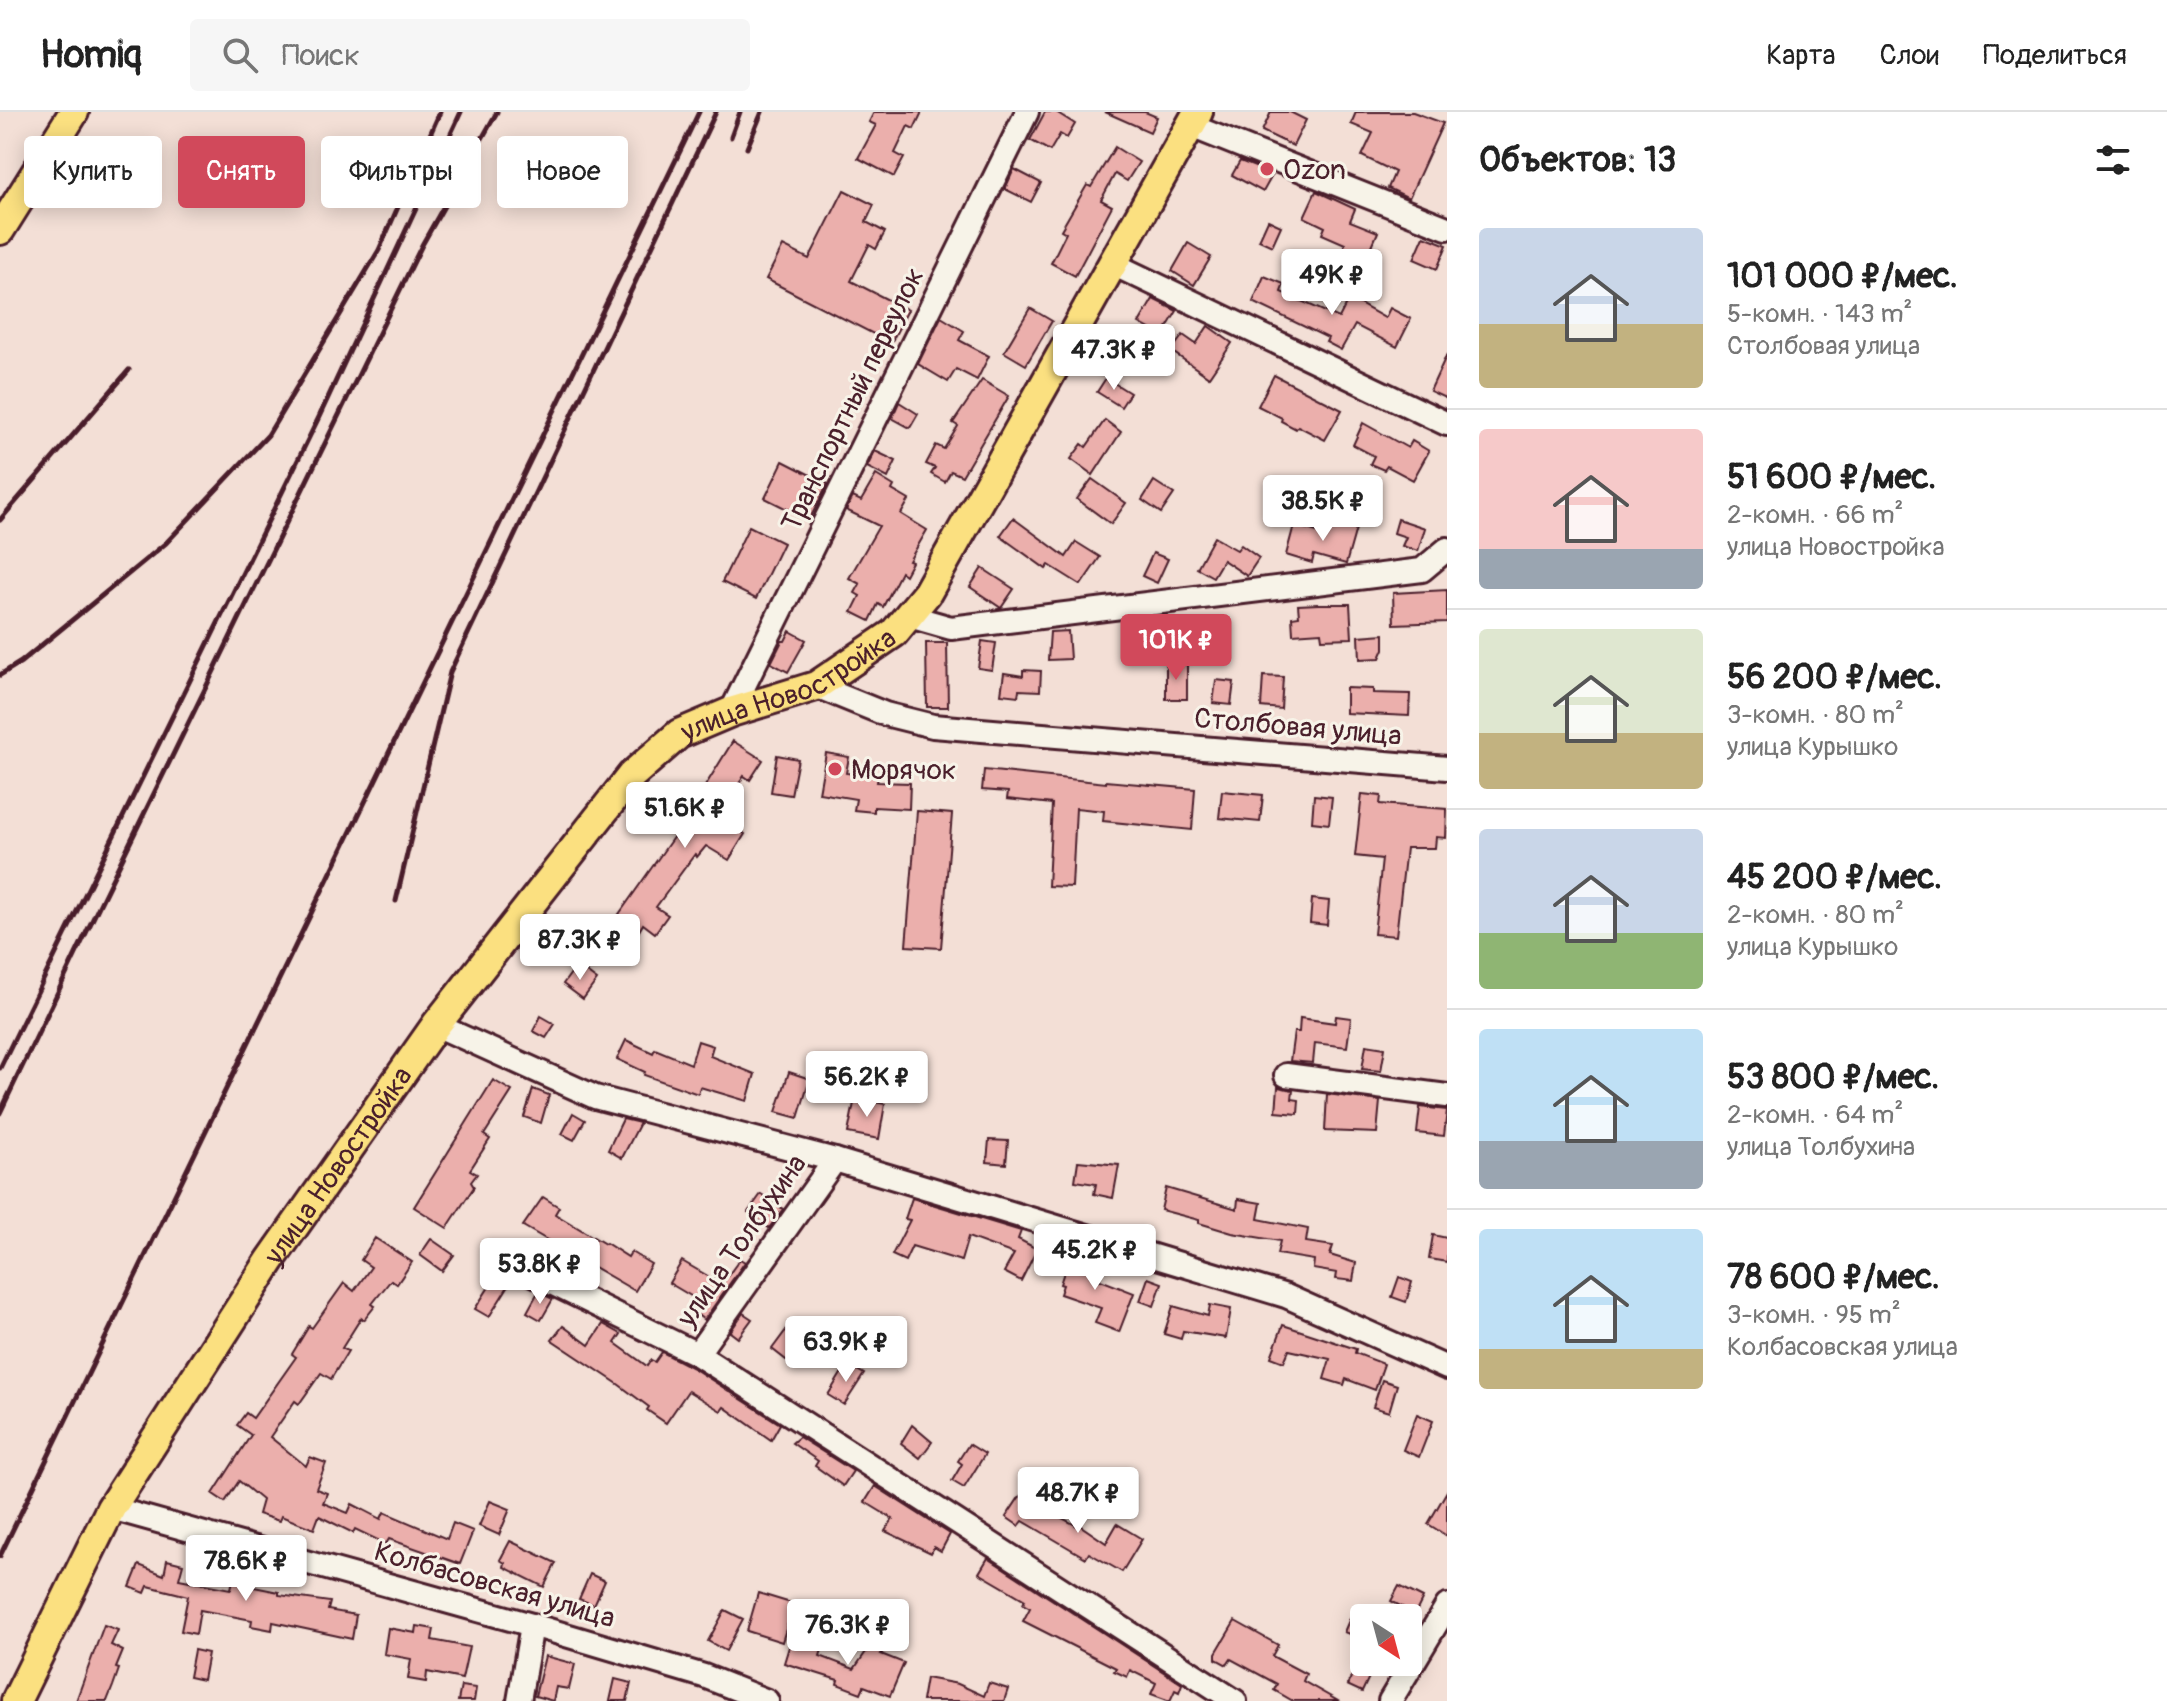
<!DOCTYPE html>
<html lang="ru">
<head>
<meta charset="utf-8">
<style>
	:root { --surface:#fff; --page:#f6f6f6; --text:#222; --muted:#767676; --line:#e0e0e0; --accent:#d1495b }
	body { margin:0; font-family:Pangolin,sans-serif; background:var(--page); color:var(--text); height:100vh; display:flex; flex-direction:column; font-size:30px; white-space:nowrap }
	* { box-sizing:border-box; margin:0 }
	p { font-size:26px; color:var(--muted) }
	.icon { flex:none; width:44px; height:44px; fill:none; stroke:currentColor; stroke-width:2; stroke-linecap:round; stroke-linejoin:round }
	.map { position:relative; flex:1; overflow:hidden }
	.details { display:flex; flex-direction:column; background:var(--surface); width:720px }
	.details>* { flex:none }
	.guide { position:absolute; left:24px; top:24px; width:760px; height:72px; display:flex; gap:16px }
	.needle { width:52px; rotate:144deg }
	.tools { position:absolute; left:1350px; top:1492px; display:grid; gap:16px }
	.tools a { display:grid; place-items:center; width:72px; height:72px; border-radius:8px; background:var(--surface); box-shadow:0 4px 20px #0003; font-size:40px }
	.price { position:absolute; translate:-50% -68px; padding:0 18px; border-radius:8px; background:#fff; color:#222; font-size:26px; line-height:52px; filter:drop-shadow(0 2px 4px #0008) }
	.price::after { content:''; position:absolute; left:50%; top:48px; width:24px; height:18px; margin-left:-12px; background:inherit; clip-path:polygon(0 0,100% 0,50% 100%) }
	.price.on { background:var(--accent); color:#fff }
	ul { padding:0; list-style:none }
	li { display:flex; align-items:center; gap:24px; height:200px; padding:0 32px }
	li+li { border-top:2px solid var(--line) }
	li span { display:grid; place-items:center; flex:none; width:224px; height:160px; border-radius:8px; color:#555 }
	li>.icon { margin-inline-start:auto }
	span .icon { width:96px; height:96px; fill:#fffc; stroke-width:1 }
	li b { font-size:34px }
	h2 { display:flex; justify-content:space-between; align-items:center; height:96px; padding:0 32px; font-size:34px }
	.tag { padding:0 28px; border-radius:8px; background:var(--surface); box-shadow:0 4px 20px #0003; font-size:28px; line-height:72px }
	.tag.on { background:var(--accent); color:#fff }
	header { display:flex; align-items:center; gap:48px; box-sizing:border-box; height:112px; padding:0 40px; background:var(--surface); border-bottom:2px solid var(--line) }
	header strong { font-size:38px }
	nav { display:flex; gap:44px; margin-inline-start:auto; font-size:28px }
	.search { width:560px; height:72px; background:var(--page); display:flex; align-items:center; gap:20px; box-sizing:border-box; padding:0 28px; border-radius:8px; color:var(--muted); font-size:30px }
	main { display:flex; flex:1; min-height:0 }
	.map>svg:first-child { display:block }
</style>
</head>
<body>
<header>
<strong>Homiq</strong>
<div class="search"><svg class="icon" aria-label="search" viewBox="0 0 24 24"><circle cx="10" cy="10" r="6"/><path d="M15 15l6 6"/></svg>Поиск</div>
<nav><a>Карта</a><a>Слои</a><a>Поделиться</a></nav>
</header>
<main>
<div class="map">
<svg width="1447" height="1589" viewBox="0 0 1447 1589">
	<rect width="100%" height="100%" fill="#f3dfd6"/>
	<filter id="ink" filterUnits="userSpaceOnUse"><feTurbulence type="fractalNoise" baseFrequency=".0125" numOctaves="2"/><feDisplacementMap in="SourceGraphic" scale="16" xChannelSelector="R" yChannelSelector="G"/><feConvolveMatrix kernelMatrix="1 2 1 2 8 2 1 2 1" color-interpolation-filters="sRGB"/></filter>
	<g filter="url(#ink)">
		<g fill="#ebafac" stroke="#4a1f2b" stroke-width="2">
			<polygon points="874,0 922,0 914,17 908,14 895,41 904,46 894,65 858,46 876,13 869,10"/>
			<polygon points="1045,0 1056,0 1075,12 1067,26 1060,22 1050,39 1030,28"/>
			<polygon points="1105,0 1145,0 1157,5 1150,20"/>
			<polygon points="1271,0 1290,0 1306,8 1293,34 1262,19"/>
			<polygon points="1356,0 1413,0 1443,11 1409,86 1388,76 1395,60 1362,44 1373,21 1351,12"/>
			<polygon points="1115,35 1139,50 1127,69 1115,62 1101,88 1112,94 1075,164 1051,151 1066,121 1061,118 1087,73 1091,75"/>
			<polygon points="1240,49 1273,62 1263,80 1232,63"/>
			<polygon points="1014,57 1041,71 1031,90 1005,77"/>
			<polygon points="844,78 874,93 866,110 885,120 876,137 869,133 851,169 908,198 891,231 766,167 783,134 809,147"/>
			<polygon points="1316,79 1355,97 1350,109 1378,120 1366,148 1342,138 1345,132 1322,122 1325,115 1304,105"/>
			<polygon points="1268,108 1281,114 1272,134 1259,128"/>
			<polygon points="1424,124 1447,133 1437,157 1414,147"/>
			<polygon points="1188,131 1211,145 1194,173 1172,159"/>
			<polygon points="1264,164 1284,172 1281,180 1339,206 1349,186 1385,206 1390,196 1411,207 1397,235 1355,213 1341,238 1326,230 1328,226 1253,190"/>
			<polygon points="1153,187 1177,199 1162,224 1139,211"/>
			<polygon points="1030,196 1052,209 1026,253 1004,240"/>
			<polygon points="941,205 964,219 959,228 989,244 977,268 956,257 948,270 918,252"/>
			<polygon points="1208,214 1232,231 1209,265 1171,239 1183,223 1196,232"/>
			<polygon points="1447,242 1447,287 1430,279"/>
			<polygon points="1274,263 1342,298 1325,328 1298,314 1296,317 1281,309 1282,306 1258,294"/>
			<polygon points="1106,266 1130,281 1121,295 1097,280"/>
			<polygon points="982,268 1009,284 962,364 951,359 945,370 931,362 935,356 926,352 936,333 944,337 958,314 953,311"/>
			<polygon points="899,290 918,302 910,316 892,306"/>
			<polygon points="1105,308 1121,320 1093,363 1071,347 1082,332 1086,335"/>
			<polygon points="1363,311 1408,336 1412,329 1429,339 1413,368 1387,354 1384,358 1370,352 1374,344 1353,333"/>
			<polygon points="875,339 896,349 888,366 867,355"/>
			<polygon points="783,349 828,372 809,408 765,386"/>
			<polygon points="876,363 894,374 892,378 909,388 901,402 927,418 909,449 912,450 905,463 901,460 883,495 878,492 870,509 852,500 860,484 855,481 860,472 849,466 879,414 846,398 853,385 861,389"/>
			<polygon points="1092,367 1126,391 1111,412 1077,387"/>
			<polygon points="1154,369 1174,382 1161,401 1142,388"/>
			<polygon points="1013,406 1066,445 1076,430 1100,445 1081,473 1049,453 1046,457 1000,424"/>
			<polygon points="1332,407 1357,413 1346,452 1314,443 1312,451 1286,443 1294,413 1327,423"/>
			<polygon points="1398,407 1425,416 1418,439 1402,434 1406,425 1394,421"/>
			<polygon points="749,414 783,431 756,487 722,470"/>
			<polygon points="1214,425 1237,438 1241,433 1259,446 1247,464 1223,448 1213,465 1197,456"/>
			<polygon points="1153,441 1168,447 1157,471 1142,464"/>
			<polygon points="982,456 1014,477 1001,496 970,475"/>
			<polygon points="1447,478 1447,510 1394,512 1393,481"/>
			<polygon points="1318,492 1350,492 1352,526 1322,527 1321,520 1293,522 1292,505 1299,504 1298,493"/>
			<polygon points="790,519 806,528 788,560 771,551 782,529 785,529"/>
			<polygon points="1068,519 1070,547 1048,548 1050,520"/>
			<polygon points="1384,522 1384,537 1380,546 1360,547 1359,524"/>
			<polygon points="982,529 996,531 992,558 978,556"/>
			<polygon points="926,531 947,531 948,595 927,595"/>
			<rect x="1166" y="552" width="21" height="35"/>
			<polygon points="1023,558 1041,559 1040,579 1019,578 1018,584 1001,582 1004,561 1023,564"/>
			<polygon points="1263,564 1283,565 1281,597 1261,595"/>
			<polygon points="1216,568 1234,570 1231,593 1213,591"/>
			<polygon points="1346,576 1373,577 1373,581 1410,582 1409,604 1346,601"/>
			<polygon points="733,629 763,648 750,668 744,664 724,695 729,698 723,708 745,722 729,748 706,734 697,745 695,742 656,795 668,803 655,821 643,812 623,847 598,832 674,724 698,695 694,692"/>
			<polygon points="826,641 849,645 846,661 878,665 877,670 910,671 909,697 874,695 874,700 854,698 856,687 819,681"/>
			<polygon points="777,643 798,647 791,683 771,680"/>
			<polygon points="984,658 1106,671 1106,669 1195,677 1192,718 1103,709 1104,699 1076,696 1072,775 1048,774 1052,692 1007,687 1008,680 982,678"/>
			<polygon points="1222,679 1263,683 1260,710 1219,706"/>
			<polygon points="1362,682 1381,684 1380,692 1447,697 1446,726 1436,725 1435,736 1406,736 1396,824 1374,822 1382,747 1355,744"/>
			<polygon points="1314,683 1332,685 1329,712 1312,710"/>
			<polygon points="917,699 952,702 941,836 906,834"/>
			<polygon points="1312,787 1329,789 1327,813 1310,811"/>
			<polygon points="577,853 597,868 583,887 563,872"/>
			<polygon points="541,904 555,912 546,926 533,919"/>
			<polygon points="1336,904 1351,906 1347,935 1315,931 1313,951 1290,949 1294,920 1299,920 1300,906 1335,911"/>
			<polygon points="626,928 653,941 655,937 691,952 698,929 713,934 710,944 755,962 747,989 700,975 698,982 644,963 645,960 617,947"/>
			<polygon points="1366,933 1385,936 1381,959 1362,957"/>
			<polygon points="789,960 810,967 798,1006 776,1000"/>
			<polygon points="493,968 512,979 484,1023 490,1027 470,1058 477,1062 471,1070 474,1075 447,1116 414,1095"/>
			<polygon points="1278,975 1293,978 1292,987 1299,988 1298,1002 1276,1000"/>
			<polygon points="533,977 549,983 541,1011 524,1005"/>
			<polygon points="1327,982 1380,989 1377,1021 1325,1019"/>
			<polygon points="855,986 885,992 879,1027 848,1021"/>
			<polygon points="1420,995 1447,998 1444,1024 1417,1021"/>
			<polygon points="573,1001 585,1008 574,1028 562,1022"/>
			<polygon points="623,1007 640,1011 622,1046 608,1038"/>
			<polygon points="989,1028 1008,1029 1006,1052 987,1050"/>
			<polygon points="1078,1049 1119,1053 1113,1086 1094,1082 1096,1072 1075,1069"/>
			<polygon points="1166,1076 1237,1097 1238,1087 1261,1091 1258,1107 1308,1117 1306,1130 1333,1134 1330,1143 1356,1151 1353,1169 1336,1167 1337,1161 1313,1157 1314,1148 1277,1142 1280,1129 1232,1121 1199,1111 1199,1108 1161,1098"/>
			<polygon points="761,1082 783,1097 769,1116 748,1100"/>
			<polygon points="543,1085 559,1095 555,1102 605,1132 606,1131 628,1145 631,1140 651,1152 635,1179 523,1114"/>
			<polygon points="912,1086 1021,1119 1018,1127 1037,1137 1021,1169 1004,1160 1014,1142 968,1125 961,1149 912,1134 905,1149 892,1143 910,1108 905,1107"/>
			<polygon points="1433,1123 1447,1126 1447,1150 1429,1147"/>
			<polygon points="375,1126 412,1150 397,1172 391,1168 372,1192 375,1194 364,1208 361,1206 342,1236 348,1239 331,1267 321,1261 299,1292 295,1289 270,1325 306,1354 310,1345 326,1351 316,1377 327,1381 323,1391 348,1401 352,1392 381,1407 384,1400 447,1427 453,1411 473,1419 460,1452 389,1427 386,1432 355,1417 353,1421 319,1404 314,1417 281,1404 279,1409 258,1402 262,1388 239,1369 225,1390 213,1382 251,1323 237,1313 246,1301 253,1306 296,1245 292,1242 309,1214 312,1216 344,1171 354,1179 371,1155 361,1148"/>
			<polygon points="431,1127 454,1143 442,1159 420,1143"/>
			<polygon points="1071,1139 1095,1147 1090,1164 1134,1181 1119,1220 1095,1211 1101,1196 1060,1182 1063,1173 1060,1172"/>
			<polygon points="740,1147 745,1150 704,1208 694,1200 701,1190 669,1171 682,1149 713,1167 716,1163 724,1169"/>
			<polygon points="496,1164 509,1173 489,1205 475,1197"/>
			<polygon points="1399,1165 1412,1170 1406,1190 1392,1185"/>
			<polygon points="1148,1166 1162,1171 1154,1194 1140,1189"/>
			<polygon points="538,1180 553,1187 541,1208 527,1200"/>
			<polygon points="1210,1193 1231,1197 1226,1226 1183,1219 1181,1227 1164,1222 1173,1194 1208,1204"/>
			<polygon points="743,1201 752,1207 738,1226 730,1220"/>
			<polygon points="792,1210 815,1227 795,1255 772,1237"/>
			<polygon points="843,1210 859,1219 845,1242 829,1232"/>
			<polygon points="603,1212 621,1222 615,1231 647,1254 651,1248 655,1250 662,1240 693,1256 780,1312 771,1328 724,1295 721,1299 688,1279 666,1311 647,1298 649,1295 618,1272 552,1228 563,1214 589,1233"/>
			<polygon points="1283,1213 1356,1237 1355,1241 1384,1252 1375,1278 1346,1267 1344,1273 1324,1267 1330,1247 1289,1238 1284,1250 1271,1245"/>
			<polygon points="847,1252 864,1262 844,1293 828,1283"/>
			<polygon points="1382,1268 1397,1273 1389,1300 1373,1295"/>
			<polygon points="1417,1302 1433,1309 1419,1345 1403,1338"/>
			<polygon points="912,1313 932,1330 920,1346 901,1331"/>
			<polygon points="799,1325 853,1359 843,1374 815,1354 818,1349 792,1331"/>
			<polygon points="969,1332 985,1342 964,1376 952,1369 962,1352 958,1349"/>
			<polygon points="875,1374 950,1422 941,1439 934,1435 931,1441 885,1419 893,1407 865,1390"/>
			<polygon points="1447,1379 1447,1424 1428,1412"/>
			<polygon points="1020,1384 1049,1404 1051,1400 1077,1414 1078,1412 1106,1431 1117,1412 1142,1427 1122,1460 1089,1441 1086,1446 1023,1409 1019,1414 1006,1405"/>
			<polygon points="490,1389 510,1397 499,1423 479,1414"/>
			<polygon points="510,1429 556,1451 544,1475 504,1455 505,1451 500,1448"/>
			<polygon points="988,1446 1182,1572 1179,1580 1175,1578 1170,1589 1151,1582 1156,1571 1130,1558 1127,1565 1114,1559 1116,1556 1023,1509 1030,1496 1023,1492 1025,1488 979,1461"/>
			<polygon points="167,1448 183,1452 179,1467 231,1477 234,1463 250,1466 249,1474 279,1480 279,1483 330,1490 328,1498 356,1503 352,1527 273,1510 272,1518 251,1514 252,1508 200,1498 196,1522 181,1519 188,1484 148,1474 145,1481 130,1475 139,1453 164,1463"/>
			<polygon points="590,1462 605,1469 594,1493 579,1487"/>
			<polygon points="1399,1474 1423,1486 1415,1502 1391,1489"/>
			<polygon points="758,1481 794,1492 782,1530 747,1519"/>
			<polygon points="725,1498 743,1507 726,1539 708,1529"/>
			<polygon points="1350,1506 1364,1511 1364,1528 1344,1520"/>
			<polygon points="1235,1509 1278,1533 1272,1544 1306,1562 1303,1569 1338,1589 1293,1589 1274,1578 1277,1572 1231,1547 1227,1553 1216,1547 1216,1541"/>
			<polygon points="104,1513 118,1518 111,1533 123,1539 116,1556 119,1557 113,1574 107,1589 76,1589"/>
			<polygon points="417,1514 434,1517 432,1528 469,1535 462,1567 427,1560 426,1570 408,1567 411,1547 384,1542 388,1516 416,1521"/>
			<polygon points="792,1525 823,1535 820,1544 854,1557 875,1527 886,1535 881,1542 904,1551 890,1584 864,1574 861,1581 837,1572 838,1568 784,1551"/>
			<polygon points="194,1538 208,1541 203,1568 189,1565"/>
			<polygon points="545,1544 575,1552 569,1577 556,1575 553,1589 535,1584"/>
			<polygon points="1357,1554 1371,1561 1362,1580 1347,1573"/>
			<polygon points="926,1566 958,1572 984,1584 989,1571 1008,1577 1004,1589 922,1589"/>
			<polygon points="615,1567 631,1571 627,1589 610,1589"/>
			<polygon points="461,1574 476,1576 474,1589 458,1589"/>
		</g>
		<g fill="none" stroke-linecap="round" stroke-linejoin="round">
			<g stroke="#4a1f2b" stroke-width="28">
				<g id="minor">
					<polyline points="1191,14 1447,116"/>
					<polyline points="1113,152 1447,312"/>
					<polyline points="909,504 951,516 1422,458 1447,437"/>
					<polyline points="816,574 885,602 933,614 1447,656"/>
					<polyline points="731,600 1027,0"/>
					<polyline points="436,913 595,985 835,1048 1286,1184 1447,1256"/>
					<polyline points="1286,963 1447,984"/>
					<polyline points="519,1155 697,1242 1235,1589"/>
					<polyline points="697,1242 835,1048"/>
					<polyline points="111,1396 532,1513 704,1564 767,1589"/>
					<polyline points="519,1589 532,1513"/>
					<polyline points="1390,1589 1447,1494"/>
				</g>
			</g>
			<g stroke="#4a1f2b" stroke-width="34">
				<g id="major">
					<polyline points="0,118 74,0"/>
					<path id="s1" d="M16 1589 111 1396 270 1149 436 913 632 663 679 622 731 600 816 574 894 521 927 481 1198 0"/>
				</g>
			</g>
			<use href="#minor" stroke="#f7f3e8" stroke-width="22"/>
			<use href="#major" stroke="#fbe080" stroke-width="28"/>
			<g stroke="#4a1f2b" stroke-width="5">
				<polyline points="731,25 740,0"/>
				<polyline points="747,36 762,0"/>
				<polyline points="0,408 129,258"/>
				<polyline points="0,563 21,550 166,431 268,323 379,138 440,0"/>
				<polyline points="396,789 450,560 716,0"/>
				<polyline points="0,956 319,305 461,0"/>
				<polyline points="0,1001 99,794 422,133 497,0"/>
				<polyline points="0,1444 699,0"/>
			</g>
		</g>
	</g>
	<g fill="#d1495b" stroke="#f7f3e8" stroke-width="3">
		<circle cx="1267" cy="57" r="8"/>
		<circle cx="835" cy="657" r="8"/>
	</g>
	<g text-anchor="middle" stroke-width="6" stroke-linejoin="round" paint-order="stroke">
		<g font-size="28" fill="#4a1f2b" stroke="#f7f3e8" text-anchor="start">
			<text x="1283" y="67">Ozon</text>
			<text x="851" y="667">Морячок</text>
		</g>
		<g font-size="28" fill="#4a1f2b" stroke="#f7f3e8">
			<text transform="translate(852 287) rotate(-64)" y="10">Транспортный переулок</text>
			<text dy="10" stroke="none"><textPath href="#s1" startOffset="1298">улица Новостройка</textPath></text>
			<text transform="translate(1298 614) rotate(5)" y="10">Столбовая улица</text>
			<text dy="10" stroke="none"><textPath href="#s1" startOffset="626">улица Новостройка</textPath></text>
			<text transform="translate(741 1128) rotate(-55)" y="10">улица Толбухина</text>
			<text transform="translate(495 1472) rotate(16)" y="10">Колбасовская улица</text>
		</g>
	</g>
</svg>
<div class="tools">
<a><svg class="needle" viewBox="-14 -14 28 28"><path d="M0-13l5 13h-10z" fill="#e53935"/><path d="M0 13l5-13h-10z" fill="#767676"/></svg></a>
</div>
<b class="price" style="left:1332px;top:205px">49K ₽</b>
<b class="price" style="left:1114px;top:280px">47.3K ₽</b>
<b class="price" style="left:1323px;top:431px">38.5K ₽</b>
<b class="price on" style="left:1176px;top:570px">101K ₽</b>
<b class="price" style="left:685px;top:738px">51.6K ₽</b>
<b class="price" style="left:580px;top:870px">87.3K ₽</b>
<b class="price" style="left:867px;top:1007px">56.2K ₽</b>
<b class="price" style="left:1095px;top:1180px">45.2K ₽</b>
<b class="price" style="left:540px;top:1194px">53.8K ₽</b>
<b class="price" style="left:846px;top:1272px">63.9K ₽</b>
<b class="price" style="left:1078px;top:1423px">48.7K ₽</b>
<b class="price" style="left:246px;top:1491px">78.6K ₽</b>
<b class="price" style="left:848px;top:1555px">76.3K ₽</b>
<div class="guide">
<a class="tag">Купить</a>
<a class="tag on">Снять</a>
<a class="tag">Фильтры</a>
<a class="tag">Новое</a>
</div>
</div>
<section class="details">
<h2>Объектов: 13<svg class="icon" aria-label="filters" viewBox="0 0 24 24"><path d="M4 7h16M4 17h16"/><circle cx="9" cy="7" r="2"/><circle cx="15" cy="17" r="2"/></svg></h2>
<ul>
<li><span style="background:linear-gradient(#c9d6e8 60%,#c2b280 0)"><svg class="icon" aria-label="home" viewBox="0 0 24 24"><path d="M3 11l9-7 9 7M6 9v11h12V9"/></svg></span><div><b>101 000 ₽/мес.</b><p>5-комн. · 143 m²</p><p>Столбовая улица</p></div></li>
<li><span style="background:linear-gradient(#f6c9c9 75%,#9aa5b1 0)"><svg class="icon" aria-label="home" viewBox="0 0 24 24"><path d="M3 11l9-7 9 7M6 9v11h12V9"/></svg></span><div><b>51 600 ₽/мес.</b><p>2-комн. · 66 m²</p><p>улица Новостройка</p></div></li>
<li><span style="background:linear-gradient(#dfe7d0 65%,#c2b280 0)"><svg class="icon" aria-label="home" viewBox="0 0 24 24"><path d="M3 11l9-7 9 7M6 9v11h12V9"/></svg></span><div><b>56 200 ₽/мес.</b><p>3-комн. · 80 m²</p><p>улица Курышко</p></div></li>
<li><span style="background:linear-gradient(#c9d6e8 65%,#8fb573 0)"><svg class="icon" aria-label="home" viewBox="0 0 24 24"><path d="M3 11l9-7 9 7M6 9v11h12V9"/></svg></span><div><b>45 200 ₽/мес.</b><p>2-комн. · 80 m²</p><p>улица Курышко</p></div></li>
<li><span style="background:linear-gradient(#bfe0f5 70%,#9aa5b1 0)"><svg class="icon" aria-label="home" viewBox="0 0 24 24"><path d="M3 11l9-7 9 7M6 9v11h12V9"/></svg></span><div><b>53 800 ₽/мес.</b><p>2-комн. · 64 m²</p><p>улица Толбухина</p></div></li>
<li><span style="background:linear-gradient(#bfe0f5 75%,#c2b280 0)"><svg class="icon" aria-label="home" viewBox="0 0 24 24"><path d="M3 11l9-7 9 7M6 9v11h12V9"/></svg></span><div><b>78 600 ₽/мес.</b><p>3-комн. · 95 m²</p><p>Колбасовская улица</p></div></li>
</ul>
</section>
</main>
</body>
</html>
